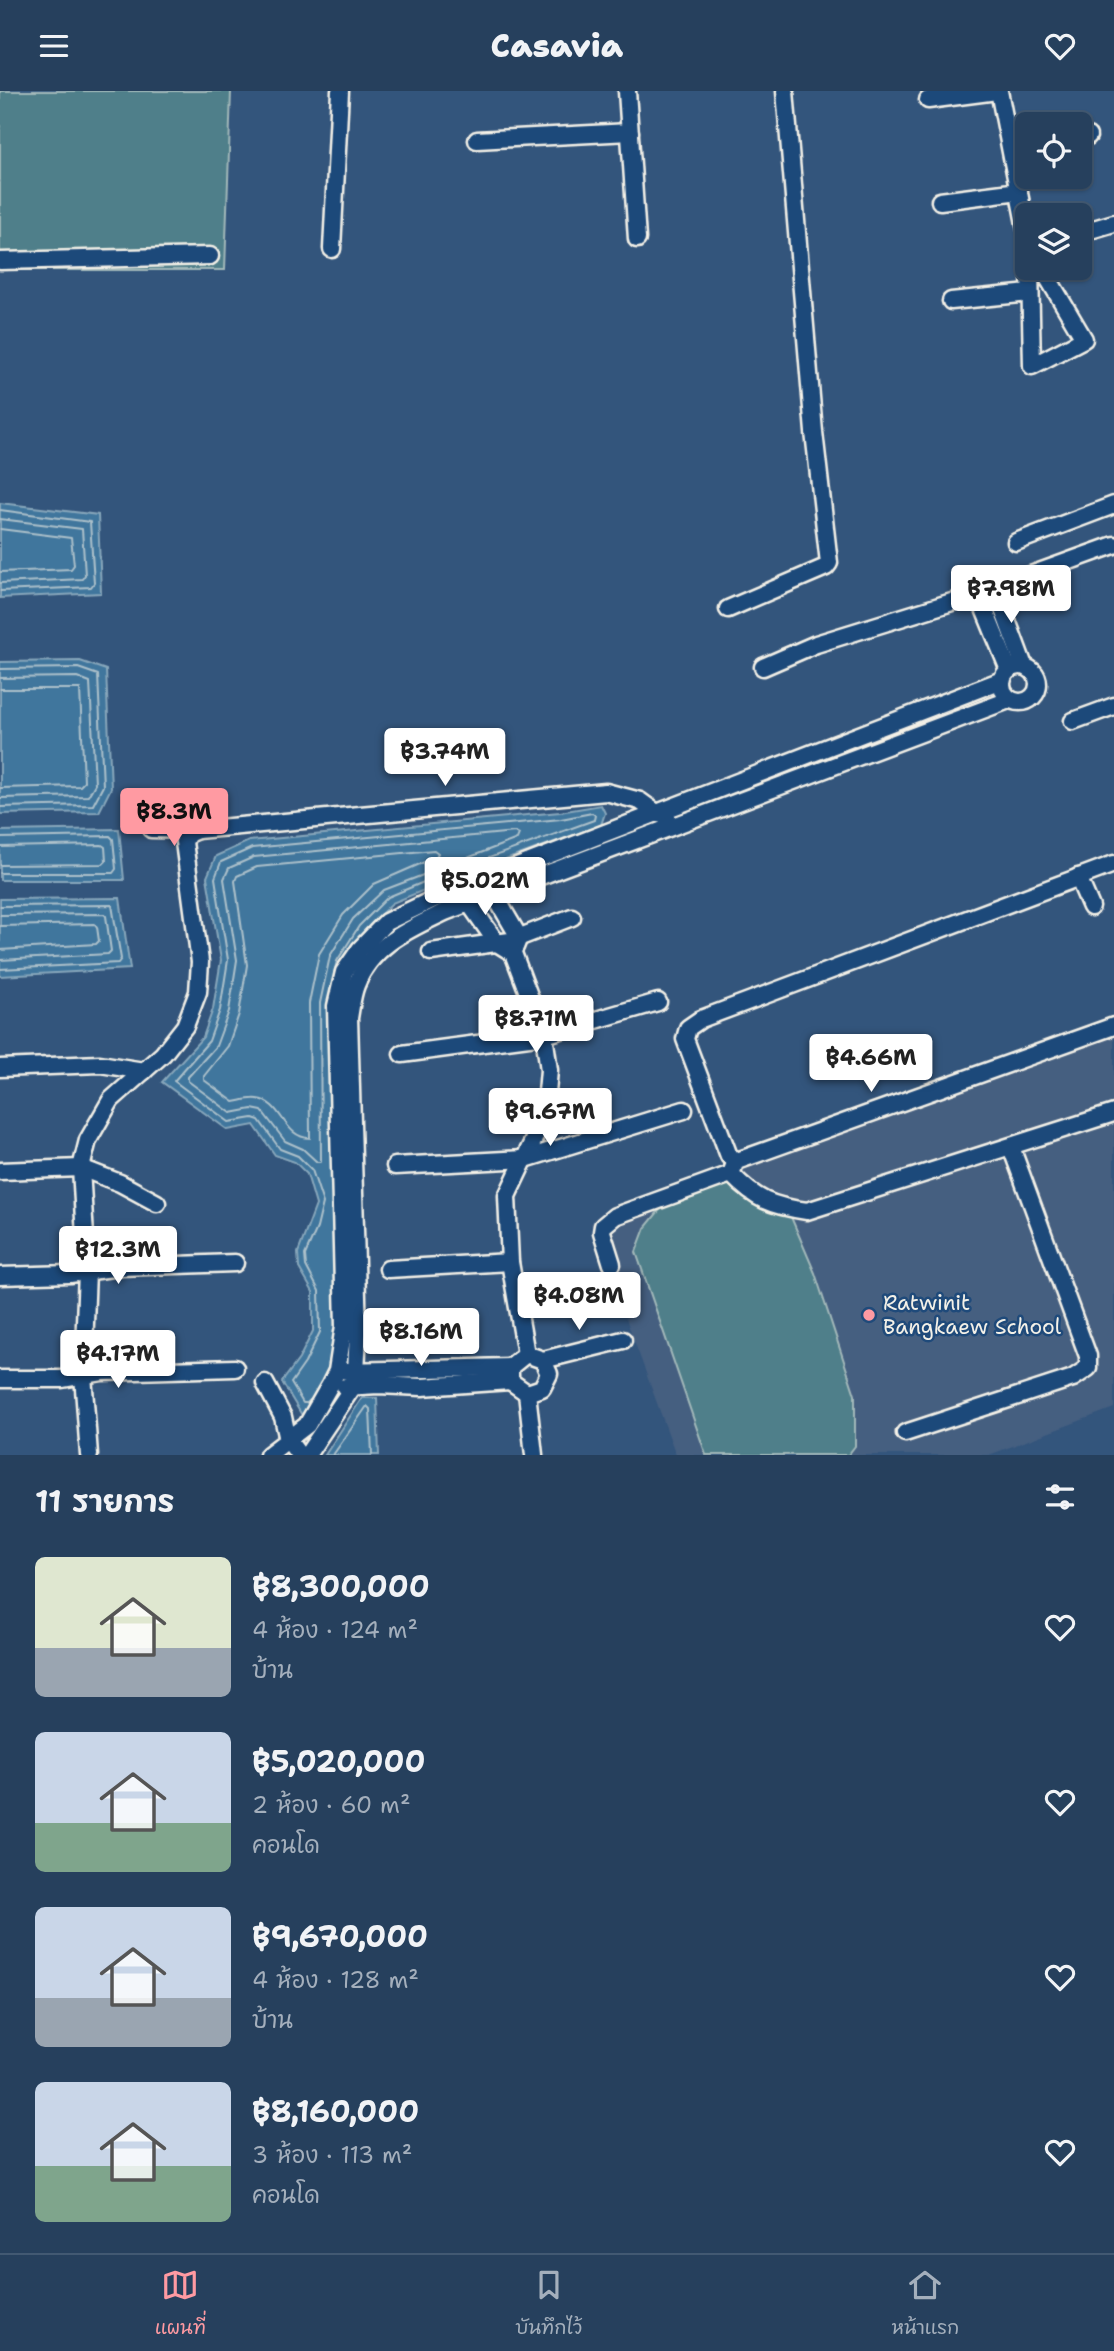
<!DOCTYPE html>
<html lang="th">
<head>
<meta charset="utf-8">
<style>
	:root { --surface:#26405d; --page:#324b66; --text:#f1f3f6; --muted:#a4afbc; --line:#425972; --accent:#ff9aa2 }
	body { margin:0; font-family:"Shantell Sans","Playpen Sans Thai",sans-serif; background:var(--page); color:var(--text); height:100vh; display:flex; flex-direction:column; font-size:26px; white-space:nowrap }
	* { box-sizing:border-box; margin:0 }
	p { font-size:23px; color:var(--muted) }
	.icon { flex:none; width:38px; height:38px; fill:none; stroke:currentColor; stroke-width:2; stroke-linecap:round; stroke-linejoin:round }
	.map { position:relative; height:1364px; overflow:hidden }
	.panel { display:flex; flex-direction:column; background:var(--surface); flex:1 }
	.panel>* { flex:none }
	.tools { position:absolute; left:1015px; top:21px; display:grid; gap:14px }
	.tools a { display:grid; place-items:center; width:77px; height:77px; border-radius:10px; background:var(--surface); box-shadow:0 2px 5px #0004,0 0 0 2px var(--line); font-size:35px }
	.price { position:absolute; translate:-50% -60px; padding:0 16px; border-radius:7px; background:#fff; color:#222; font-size:23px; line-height:46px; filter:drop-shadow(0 2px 4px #0008) }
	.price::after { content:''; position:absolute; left:50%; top:42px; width:21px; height:16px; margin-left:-10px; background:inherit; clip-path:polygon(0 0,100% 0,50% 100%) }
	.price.selected { background:var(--accent); color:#111 }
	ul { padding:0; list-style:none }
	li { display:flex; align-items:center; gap:21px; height:175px; padding:0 35px }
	li span { display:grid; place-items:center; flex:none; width:196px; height:140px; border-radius:10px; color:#555 }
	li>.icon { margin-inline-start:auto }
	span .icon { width:84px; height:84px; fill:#fffc; stroke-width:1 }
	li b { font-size:30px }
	h2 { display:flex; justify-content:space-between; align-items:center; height:84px; padding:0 35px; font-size:30px }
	header { display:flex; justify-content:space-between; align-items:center; height:91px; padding:0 35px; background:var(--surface); font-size:32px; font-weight:800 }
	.dock { display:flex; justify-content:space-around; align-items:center; height:98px; border-top:2px solid var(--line); background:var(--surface); font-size:19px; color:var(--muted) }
	.dock a { display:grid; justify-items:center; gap:4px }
	.dock .selected { color:var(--accent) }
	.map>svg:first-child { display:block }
</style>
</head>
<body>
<header><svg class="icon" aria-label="menu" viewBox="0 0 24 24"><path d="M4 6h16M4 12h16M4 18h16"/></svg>Casavia<svg class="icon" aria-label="heart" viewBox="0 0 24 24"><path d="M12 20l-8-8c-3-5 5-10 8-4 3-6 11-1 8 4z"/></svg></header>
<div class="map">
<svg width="1114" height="1364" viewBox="0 0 1114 1364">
	<rect width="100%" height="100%" fill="#33557c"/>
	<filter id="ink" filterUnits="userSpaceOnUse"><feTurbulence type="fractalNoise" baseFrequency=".0143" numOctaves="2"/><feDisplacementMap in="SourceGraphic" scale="14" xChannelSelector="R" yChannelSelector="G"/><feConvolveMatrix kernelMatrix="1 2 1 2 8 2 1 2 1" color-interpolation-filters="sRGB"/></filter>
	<g filter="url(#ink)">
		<polygon fill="#455f80" points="1114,940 1114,1317 989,1364 676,1364 591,1132"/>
		<g fill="#4f7f8a" stroke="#a2b8b9" stroke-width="2">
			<polygon points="0,0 231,0 225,179 0,179"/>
			<polygon points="737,1090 791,1126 815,1182 855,1304 855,1355 848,1364 706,1364 636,1161 645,1137 671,1105"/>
		</g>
		<g fill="#40769d" stroke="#88a7bb" stroke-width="2">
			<polygon points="0,412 98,424 101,502 0,507"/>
			<polygon points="80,570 106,579 111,697 99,721 0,723 0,571"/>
			<polygon points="601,714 605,722 601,734 434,795 392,812 365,839 343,873 341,1242 322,1307 303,1326 282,1291 299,1268 313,1240 313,1201 299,1177 298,1162 316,1114 307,1083 295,1071 275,1064 254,1034 228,1039 162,991 203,946 213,918 221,869 207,786 216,765 249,750 560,721"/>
			<polygon points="119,738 124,789 0,789 0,740"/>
			<polygon points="120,807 130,878 0,885 0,808"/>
			<polygon points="362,1307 377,1307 379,1364 325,1364"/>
		</g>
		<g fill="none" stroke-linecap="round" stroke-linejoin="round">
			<g stroke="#acc0ca" stroke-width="2">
				<polyline points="0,419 90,431 94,492 91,496 0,500"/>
				<polyline points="0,428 82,438 85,484 82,488 0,492"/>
				<polyline points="0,438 71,447 74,474 71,478 0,481"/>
				<polyline points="0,578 78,577 98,584 103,695 93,714 0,716"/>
				<polyline points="0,587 77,586 90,591 95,693 88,705 0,707"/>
				<polyline points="0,598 80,598 84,691 80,695 0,697"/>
				<polygon points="515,741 519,743 517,748 384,799 353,828 330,865 320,912 321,1071 317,1071 303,1058 285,1050 262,1020 252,1018 231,1022 188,990 188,986 216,955 229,920 237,869 224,788 229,777 254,766"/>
				<polyline points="0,747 110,745 113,748 116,778 113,782 0,782"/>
				<polyline points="0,756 102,754 105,756 106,770 103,773 0,774"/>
				<path d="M434 759 438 762 436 766 374 793 343 824 319 863 309 912 310 1047C283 1047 283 1011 257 1008 249 1007 241 1010 234 1011L204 989V985L228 955 239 923 247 874 235 790 237 785 257 776Z"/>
				<polyline points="0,815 112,814 121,868 118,872 0,878"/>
				<polyline points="0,824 104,823 106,825 111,860 108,863 0,869"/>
				<polyline points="0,835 95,833 97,836 99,850 96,853 0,859"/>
				<polyline points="310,1309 307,1312 303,1312 291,1292 305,1272 320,1241 319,1200 306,1175 305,1164 317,1137 323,1112 312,1079 298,1065 280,1058 259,1029 253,1027 229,1031 174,990 209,950 220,919 228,869 215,787 221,771 252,757 561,728 592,722 595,724 594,729 431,788 388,806 359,835 337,870 334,882"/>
				<polyline points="333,1364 367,1315 370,1318 372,1364"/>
			</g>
			<g stroke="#f4f1e8" stroke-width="21">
				<g id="minor">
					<polyline points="627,0 637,148"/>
					<polyline points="999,0 1027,143"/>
					<polyline points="928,9 997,0"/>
					<polyline points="1080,47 1088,45"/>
					<polyline points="477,49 630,41"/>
					<polyline points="940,110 1019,100"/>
					<polyline points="1080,142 1114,132"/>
					<polyline points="332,158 340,0"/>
					<polyline points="0,170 210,165"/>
					<polyline points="1030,177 1032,275 1084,248 1042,177"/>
					<polyline points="951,210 1030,202"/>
					<polyline points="1016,451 1114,414"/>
					<polyline points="995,497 1024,575"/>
					<polyline points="978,503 1009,579"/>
					<polyline points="728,518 826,476 829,472 814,341 785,0"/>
					<circle cx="1020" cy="593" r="18"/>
					<polyline points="763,576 816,553 978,503 1114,454"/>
					<polyline points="1073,630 1114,615"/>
					<polyline points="151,738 197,739 606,701 640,710 658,723 667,725"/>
					<polyline points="1114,773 701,928 688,937 685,948 729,1065 737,1070 1114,935"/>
					<polyline points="1078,786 1091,816"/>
					<polyline points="488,793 519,846 515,856"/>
					<polyline points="466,803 469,812 497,852 513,862 544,944 549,979 546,1013 534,1048 507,1105 510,1171 526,1263"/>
					<polyline points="431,861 510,850 572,826"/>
					<polyline points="402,963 544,944 658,911"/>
					<polyline points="0,977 100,973 144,980"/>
					<polyline points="395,1075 525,1068 684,1019"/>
					<polyline points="0,1080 81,1077 120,1092 157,1112"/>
					<path d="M731 1083C756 1109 771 1115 807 1120L1114 1022"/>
					<polyline points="612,1173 602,1141 603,1135 615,1125 731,1083 734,1075"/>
					<polyline points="388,1178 510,1171"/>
					<polyline points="0,1185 70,1183 119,1176 235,1172"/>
					<polygon points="526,1263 543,1269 549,1283 542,1297 527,1302 510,1290 510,1276"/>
					<polyline points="543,1269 623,1249"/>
					<polyline points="346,1280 510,1276"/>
					<polyline points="0,1288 62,1288 102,1281 235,1277"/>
					<polyline points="265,1292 283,1326 288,1349 299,1364"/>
					<polyline points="345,1296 378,1294 422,1296 510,1290"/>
					<polyline points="527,1302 534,1364"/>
					<polyline points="905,1342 1073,1287 1088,1277 1088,1265 1011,1056"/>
					<polyline points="89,1364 83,1284 87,1180 81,1077 88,1049 111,1009 163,963 185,935 198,901 200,871 184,751 188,743 197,739"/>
					<polyline points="268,1364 307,1334 330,1294 337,1280 344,1235 336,915 344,881 360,858 386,831 434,808 1002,589"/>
					<path d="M307 1364 352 1297 356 1281 358 1242 349 927C351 916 352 904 356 894 372 853 410 838 445 821L1009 609"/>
				</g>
			</g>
			<use href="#minor" stroke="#1f4a7a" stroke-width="16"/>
		</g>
	</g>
	<circle fill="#ff9aa2" stroke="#1f4a7a" stroke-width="2.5" cx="869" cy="1224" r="7"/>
	<g text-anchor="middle" stroke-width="5" stroke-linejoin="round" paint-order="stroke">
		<g font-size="21" fill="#f4f1e8" stroke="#1f4a7a" text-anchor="start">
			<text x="883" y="1219">Ratwinit<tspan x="883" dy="24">Bangkaew School</tspan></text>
		</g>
	</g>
</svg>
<div class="tools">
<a><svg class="icon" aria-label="locate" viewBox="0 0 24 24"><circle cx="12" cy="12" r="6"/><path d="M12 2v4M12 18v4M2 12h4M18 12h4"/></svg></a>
<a><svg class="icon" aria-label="layers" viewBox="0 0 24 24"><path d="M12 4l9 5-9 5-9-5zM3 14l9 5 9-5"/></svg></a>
</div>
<b class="price" style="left:1011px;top:534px">฿7.98M</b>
<b class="price" style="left:445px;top:697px">฿3.74M</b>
<b class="price selected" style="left:174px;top:757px">฿8.3M</b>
<b class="price" style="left:485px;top:826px">฿5.02M</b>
<b class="price" style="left:536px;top:964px">฿8.71M</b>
<b class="price" style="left:871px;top:1003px">฿4.66M</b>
<b class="price" style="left:550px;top:1057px">฿9.67M</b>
<b class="price" style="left:118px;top:1195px">฿12.3M</b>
<b class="price" style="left:579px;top:1241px">฿4.08M</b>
<b class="price" style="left:421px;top:1277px">฿8.16M</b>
<b class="price" style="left:118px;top:1299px">฿4.17M</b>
</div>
<section class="panel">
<h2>11 รายการ<svg class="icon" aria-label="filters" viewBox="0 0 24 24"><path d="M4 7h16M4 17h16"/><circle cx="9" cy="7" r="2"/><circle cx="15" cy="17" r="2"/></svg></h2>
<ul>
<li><span style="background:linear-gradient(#dfe7d0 65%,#9aa5b1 0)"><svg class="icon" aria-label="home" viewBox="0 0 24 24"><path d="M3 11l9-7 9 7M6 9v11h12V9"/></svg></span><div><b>฿8,300,000</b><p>4 ห้อง · 124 m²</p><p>บ้าน</p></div><svg class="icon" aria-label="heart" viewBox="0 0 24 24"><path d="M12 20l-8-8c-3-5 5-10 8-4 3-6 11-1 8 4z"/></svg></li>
<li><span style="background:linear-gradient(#c9d6e8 65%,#7fa58c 0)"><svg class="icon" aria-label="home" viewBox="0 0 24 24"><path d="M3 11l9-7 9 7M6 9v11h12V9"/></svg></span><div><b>฿5,020,000</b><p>2 ห้อง · 60 m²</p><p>คอนโด</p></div><svg class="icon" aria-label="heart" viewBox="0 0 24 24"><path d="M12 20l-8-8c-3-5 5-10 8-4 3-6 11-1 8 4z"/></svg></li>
<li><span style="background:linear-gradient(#c9d6e8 65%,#9aa5b1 0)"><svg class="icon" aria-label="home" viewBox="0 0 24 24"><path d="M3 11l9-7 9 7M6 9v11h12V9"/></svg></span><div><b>฿9,670,000</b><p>4 ห้อง · 128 m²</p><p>บ้าน</p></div><svg class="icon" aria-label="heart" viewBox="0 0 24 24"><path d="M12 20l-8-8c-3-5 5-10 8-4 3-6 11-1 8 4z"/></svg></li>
<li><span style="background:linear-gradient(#c9d6e8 60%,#7fa58c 0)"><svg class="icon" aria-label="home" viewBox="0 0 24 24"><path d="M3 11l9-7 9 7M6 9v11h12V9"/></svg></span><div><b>฿8,160,000</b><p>3 ห้อง · 113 m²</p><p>คอนโด</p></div><svg class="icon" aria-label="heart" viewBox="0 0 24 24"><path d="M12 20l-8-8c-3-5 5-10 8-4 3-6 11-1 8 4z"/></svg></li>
</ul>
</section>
<nav class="dock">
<a class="selected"><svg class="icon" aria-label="map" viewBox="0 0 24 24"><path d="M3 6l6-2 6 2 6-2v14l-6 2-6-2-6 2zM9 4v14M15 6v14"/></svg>แผนที่</a>
<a><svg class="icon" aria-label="saved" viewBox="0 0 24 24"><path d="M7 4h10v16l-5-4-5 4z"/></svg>บันทึกไว้</a>
<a><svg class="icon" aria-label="home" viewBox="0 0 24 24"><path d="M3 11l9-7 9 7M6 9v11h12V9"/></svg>หน้าแรก</a>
</nav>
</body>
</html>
